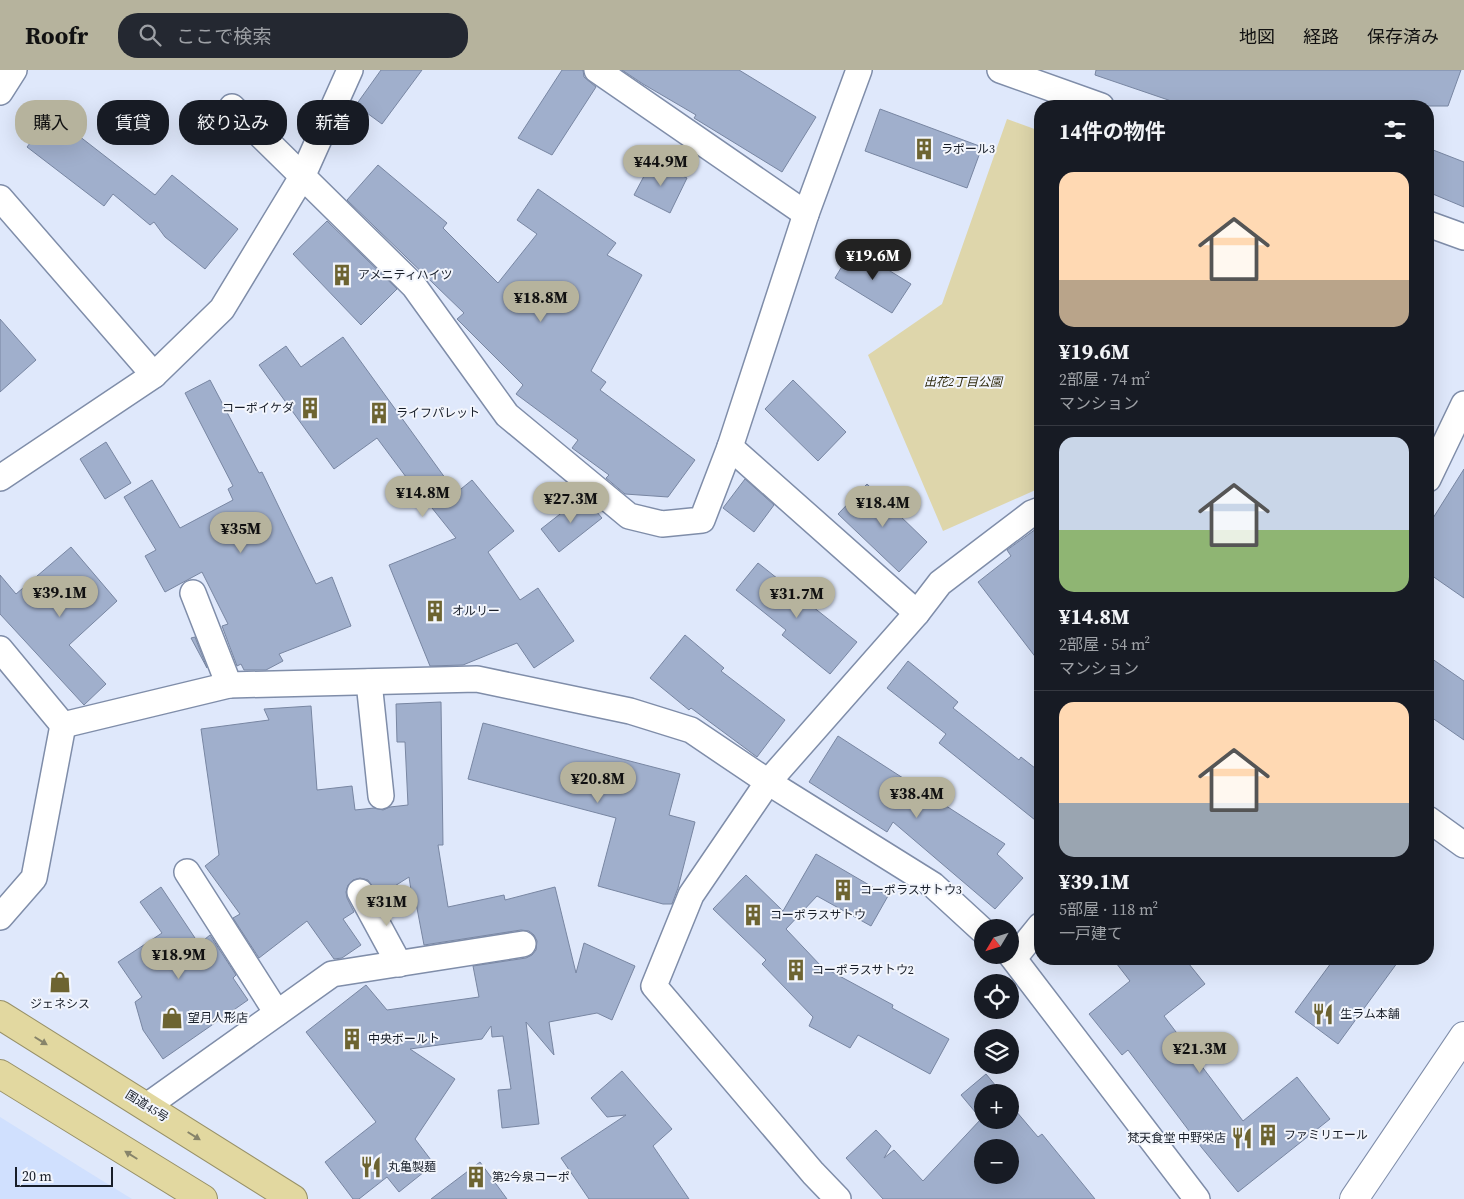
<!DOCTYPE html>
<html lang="ja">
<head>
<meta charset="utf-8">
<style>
	:root { --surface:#171b24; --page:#242831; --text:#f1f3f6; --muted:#9ea1a6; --line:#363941; --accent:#b6b39d }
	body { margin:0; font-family:"Source Serif 4","Noto Sans JP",serif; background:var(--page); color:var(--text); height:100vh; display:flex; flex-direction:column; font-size:19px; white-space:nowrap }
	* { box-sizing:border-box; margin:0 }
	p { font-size:16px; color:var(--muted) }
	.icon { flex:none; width:28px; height:28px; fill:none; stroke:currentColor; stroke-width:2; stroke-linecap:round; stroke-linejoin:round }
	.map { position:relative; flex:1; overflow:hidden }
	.drawer { position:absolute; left:1034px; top:30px; width:400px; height:865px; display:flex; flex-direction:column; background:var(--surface); border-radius:20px; box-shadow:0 5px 20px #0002 }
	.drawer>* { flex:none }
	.guide { position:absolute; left:15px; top:30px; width:475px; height:45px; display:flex; gap:10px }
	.needle { width:32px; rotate:232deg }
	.tools { position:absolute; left:974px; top:849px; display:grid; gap:10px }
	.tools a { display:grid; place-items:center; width:45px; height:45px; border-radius:50%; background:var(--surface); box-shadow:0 5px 20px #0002; font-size:25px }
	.scale { position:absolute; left:15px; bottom:12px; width:98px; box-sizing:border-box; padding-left:5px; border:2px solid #181e29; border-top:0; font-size:14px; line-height:18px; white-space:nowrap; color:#181e29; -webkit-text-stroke:4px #f2f5fc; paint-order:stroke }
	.price { position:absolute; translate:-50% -42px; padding:0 11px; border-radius:18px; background:var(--accent); color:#111; font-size:16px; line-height:32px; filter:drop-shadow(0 1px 2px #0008) }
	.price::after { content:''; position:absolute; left:50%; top:30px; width:15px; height:11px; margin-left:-8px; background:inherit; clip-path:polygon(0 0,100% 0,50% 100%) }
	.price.selected { background:#222; color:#fff }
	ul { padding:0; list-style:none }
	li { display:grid; align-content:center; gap:10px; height:265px; padding:0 25px }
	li+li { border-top:1px solid var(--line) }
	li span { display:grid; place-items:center; height:155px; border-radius:15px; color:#555 }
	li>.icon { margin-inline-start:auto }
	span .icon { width:90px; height:90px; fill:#fffc; stroke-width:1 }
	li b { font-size:21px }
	h2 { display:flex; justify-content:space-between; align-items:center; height:60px; padding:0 25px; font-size:21px }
	.chip { padding:0 18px; border-radius:20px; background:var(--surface); box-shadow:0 5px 20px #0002; font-size:18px; line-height:45px }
	.chip.selected { background:var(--accent); color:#111 }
	header { display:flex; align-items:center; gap:30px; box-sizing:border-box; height:70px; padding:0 25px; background:var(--accent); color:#111 }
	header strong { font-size:24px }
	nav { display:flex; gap:28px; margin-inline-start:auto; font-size:18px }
	.search { width:350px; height:45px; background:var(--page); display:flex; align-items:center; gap:12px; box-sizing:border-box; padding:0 18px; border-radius:20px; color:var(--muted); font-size:19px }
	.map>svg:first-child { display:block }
</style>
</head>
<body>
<header>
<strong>Roofr</strong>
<div class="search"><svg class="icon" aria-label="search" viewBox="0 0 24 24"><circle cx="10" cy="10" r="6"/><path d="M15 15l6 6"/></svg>ここで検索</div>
<nav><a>地図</a><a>経路</a><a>保存済み</a></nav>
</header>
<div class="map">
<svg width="1464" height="1129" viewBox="0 0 1464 1129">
	<rect width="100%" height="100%" fill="#dfe8fb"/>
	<polygon fill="#d0e0fe" points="0,1047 85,1100 132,1129 0,1129"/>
	<polygon fill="#ded6ab" points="1007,49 1040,61 1040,418 943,461 868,285 942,234"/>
	<g fill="#a0afcc" stroke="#7886a2" fill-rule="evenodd">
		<polygon points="381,0 422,0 382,54 356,35"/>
		<polygon points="562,0 583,0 584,7 596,17 552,85 518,68"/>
		<polygon points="622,0 739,0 816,47 782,102 694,48 696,45 643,14"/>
		<polygon points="1096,0 1461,0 1448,36 1186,36 1095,5"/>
		<polygon points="880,39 982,77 967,118 865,81"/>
		<polygon points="52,45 155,125 172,105 238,159 205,199 165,167 154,152 150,155 113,124 104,136 27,77"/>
		<polygon points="1428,78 1464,92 1464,137 1428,122"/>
		<polygon points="652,91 687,108 670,143 634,125"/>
		<polygon points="378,95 447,153 443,158 498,213 537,164 517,150 538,119 616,173 607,185 642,205 591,301 606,312 600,320 695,390 668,427 625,424 606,408 609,405 572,378 578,370 516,324 523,315 457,249 464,243 347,130"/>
		<polygon points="327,151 397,219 361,255 293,184"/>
		<polygon points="853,178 911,214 892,243 835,208"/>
		<polygon points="0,249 36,290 0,322"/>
		<polygon points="343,267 456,423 472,410 514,461 488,482 520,530 538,518 574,571 534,598 517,573 463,595 430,596 389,495 456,468 416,418 415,419 377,368 334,399 259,295 286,276 301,297"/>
		<polygon points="210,310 259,403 262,402 316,514 332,507 351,556 279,584 283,591 266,600 244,600 241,594 237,596 222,556 228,554 202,502 165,522 145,486 156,480 124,427 152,410 180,458 233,430 228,419 233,416 185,323"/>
		<polygon points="793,310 846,362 818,391 765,339"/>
		<polygon points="106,372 131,413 105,429 80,389"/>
		<polygon points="1464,399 1464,528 1428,503 1428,456"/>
		<polygon points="745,409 774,435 754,462 723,438"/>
		<polygon points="867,414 927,472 899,502 838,444"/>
		<polygon points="583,426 602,448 559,482 541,459"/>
		<polygon points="1040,456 1040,593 978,512 1011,486 1007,480"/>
		<polygon points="71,477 117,531 69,575 106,614 84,635 0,544 0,505 16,524"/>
		<polygon points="758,493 857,572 830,604 782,565 786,560 736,520"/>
		<polygon points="685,565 724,598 721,601 785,650 757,687 691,638 689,640 650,608"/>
		<polygon points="195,567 207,598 191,568"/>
		<polygon points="1428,586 1464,611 1464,670 1428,645"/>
		<polygon points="908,591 958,632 953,638 1019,690 1021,687 1040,702 1040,754 939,673 946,664 887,618"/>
		<polygon points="441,632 443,775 438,775 448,837 504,825 505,830 555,817 576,903 584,873 635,896 612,950 597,943 549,952 554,985 526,952 539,1054 502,1058 498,1020 511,1019 503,966 492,967 491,956 482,969 410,979 455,1009 415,1069 434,1094 399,1122 387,1107 359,1129 353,1129 325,1092 376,1052 306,962 366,915 387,940 479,927 473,896 526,888 532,885 536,880 537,871 534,865 529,861 521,860 424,875 416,833 413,833 409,807 379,826 368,810 360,808 353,810 348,815 346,822 347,828 354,842 343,849 361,875 342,888 334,889 307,851 259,888 233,848 240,844 205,796 219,785 201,659 269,650 264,639 311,636 317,720 352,716 355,740 374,738 383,740 390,737 408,735 405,672 397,672 396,634"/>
		<polygon points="483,653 680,704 669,745 695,752 678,818 672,834 663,834 598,816 616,748 468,709"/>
		<polygon points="838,666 1005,774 997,784 1023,808 995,839 893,752 887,762 809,712"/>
		<polygon points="816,784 888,826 871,856 817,826 786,859 821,896 893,935 892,938 949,969 930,1004 858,965 850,978 809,956 813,947 762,894 766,890 713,839 746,805 783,841"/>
		<polygon points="161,817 199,874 210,865 236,905 233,908 248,930 163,989 143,960 135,932 142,927 118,892 162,863 140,832"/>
		<polygon points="1113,889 1185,889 1205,914 1164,946 1243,1051 1297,1007 1330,1049 1238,1122 1202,1078 1128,980 1122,985 1089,944 1130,911"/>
		<polygon points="1334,889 1400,889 1338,974 1295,942"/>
		<polygon points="622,1001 672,1059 653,1076 689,1129 589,1129 561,1088 626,1045 607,1047 591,1028"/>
		<path d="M986 1004 1001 1022H982V1050H1010V1034L1038 1067 1042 1064 1095 1129H883L846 1088 876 1060 891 1076 884 1088 894 1080 923 1111 981 1049 961 1025ZM982 1078H1010V1105H982Z"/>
		<polygon points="480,1092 507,1129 431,1129"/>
	</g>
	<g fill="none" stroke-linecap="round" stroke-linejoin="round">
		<g stroke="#7f8da9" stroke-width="28">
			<g id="minor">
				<polyline points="597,0 806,144"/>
				<polyline points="1000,0 1101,36"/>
				<polyline points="0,22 14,0"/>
				<polyline points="232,37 414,216 507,345 629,446 662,454 702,450 730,377 806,144 859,0"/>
				<polyline points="0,128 154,305"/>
				<polyline points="1428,154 1464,167"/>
				<polyline points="730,377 917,543"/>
				<polyline points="0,408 154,305 222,239 302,107 350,0"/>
				<polyline points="1428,409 1464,334"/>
				<polyline points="193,523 229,615"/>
				<polyline points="0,579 63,655"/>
				<polyline points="369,612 381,726"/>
				<polyline points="63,655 229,615 477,609 630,641 691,660 768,712 933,815 982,860"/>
				<polyline points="1428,749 1464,775"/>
				<polyline points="187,802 277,943"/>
				<polyline points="360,822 399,894"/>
				<polyline points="0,847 34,808 63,655"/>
				<polyline points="1010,884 1197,1129"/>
				<polyline points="1014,888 1040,856"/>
				<polyline points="147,1036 332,904 523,874"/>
				<polyline points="838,1129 813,1103 654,916 691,825 768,712 917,543 940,513 1032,443 1040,440"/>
			</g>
		</g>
		<g stroke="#7f8da9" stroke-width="30">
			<polyline id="tertiary" points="1354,1129 1464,966"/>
		</g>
		<g stroke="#979067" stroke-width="30">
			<g id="trunk">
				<polyline points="0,945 293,1129"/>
				<polyline points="0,1004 203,1129"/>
			</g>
		</g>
		<use href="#minor" stroke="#fff" stroke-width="25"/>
		<use href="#tertiary" stroke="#fff" stroke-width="28"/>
		<use href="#trunk" stroke="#e2d8a0" stroke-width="28"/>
	</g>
	<defs><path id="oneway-solid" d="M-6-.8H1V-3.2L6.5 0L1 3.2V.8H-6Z" transform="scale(1.25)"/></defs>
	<g fill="#87846a">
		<use href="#oneway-solid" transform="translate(41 971) rotate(32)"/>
		<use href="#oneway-solid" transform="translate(194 1066) rotate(32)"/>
		<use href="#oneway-solid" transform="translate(131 1085) rotate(-148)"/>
	</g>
	<defs>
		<g id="building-bare" transform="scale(1.725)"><path d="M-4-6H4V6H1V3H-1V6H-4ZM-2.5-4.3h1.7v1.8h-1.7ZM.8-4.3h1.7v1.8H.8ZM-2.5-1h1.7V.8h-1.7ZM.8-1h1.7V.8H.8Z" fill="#6d6431" stroke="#f2f5fc" stroke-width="2.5" paint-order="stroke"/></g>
		<g id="shop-bare" transform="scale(1.725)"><path d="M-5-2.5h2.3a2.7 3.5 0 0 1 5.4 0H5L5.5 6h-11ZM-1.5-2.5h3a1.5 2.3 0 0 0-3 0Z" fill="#6d6431" stroke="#f2f5fc" stroke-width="2.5" paint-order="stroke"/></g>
		<g id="restaurant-bare" transform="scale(1.725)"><path d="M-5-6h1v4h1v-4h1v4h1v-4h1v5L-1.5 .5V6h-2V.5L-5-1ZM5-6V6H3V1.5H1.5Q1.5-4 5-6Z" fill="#6d6431" stroke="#f2f5fc" stroke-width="2.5" paint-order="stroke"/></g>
	</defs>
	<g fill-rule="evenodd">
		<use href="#building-bare" x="924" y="79"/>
		<use href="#building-bare" x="342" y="205"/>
		<use href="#building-bare" x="310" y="338"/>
		<use href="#building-bare" x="379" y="343"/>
		<use href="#building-bare" x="435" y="541"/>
		<use href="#building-bare" x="843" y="820"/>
		<use href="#building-bare" x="753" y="845"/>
		<use href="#building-bare" x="796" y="900"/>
		<use href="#shop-bare" x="60" y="912"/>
		<use href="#restaurant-bare" x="1323" y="944"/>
		<use href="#shop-bare" x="172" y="948"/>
		<use href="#building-bare" x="352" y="969"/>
		<use href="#building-bare" x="1268" y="1065"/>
		<use href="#restaurant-bare" x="1242" y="1068"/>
		<use href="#restaurant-bare" x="371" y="1097"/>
		<use href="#building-bare" x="476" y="1107"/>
	</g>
	<g text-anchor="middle" stroke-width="4" stroke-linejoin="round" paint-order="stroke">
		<g font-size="12" fill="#181e29" stroke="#f2f5fc" text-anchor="start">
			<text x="941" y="83">ラポール3</text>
			<text x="358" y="209">アメニティハイツ</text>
			<text x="294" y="342" text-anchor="end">コーポイケダ</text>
			<text x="396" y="347">ライフパレット</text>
			<text x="452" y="545">オルリー</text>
			<text x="860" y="824">コーポラスサトウ3</text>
			<text x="770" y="849">コーポラスサトウ</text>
			<text x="812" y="904">コーポラスサトウ2</text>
			<text x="60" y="938" text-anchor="middle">ジェネシス</text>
			<text x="1340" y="948">生ラム本舗</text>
			<text x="188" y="952">望月人形店</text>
			<text x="368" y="973">中央ボールト</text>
			<text x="1284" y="1069">ファミリエール</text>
			<text x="1226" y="1072" text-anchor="end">梵天食堂 中野栄店</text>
			<text x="388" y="1101">丸亀製麺</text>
			<text x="492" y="1111">第2今泉コーポ</text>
		</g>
		<g font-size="12" font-style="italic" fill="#2f2a0c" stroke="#f2f5fc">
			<text x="963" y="316">出花2丁目公園</text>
		</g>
		<g font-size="12" fill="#181e29" stroke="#f2f5fc">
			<text transform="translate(147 1036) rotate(32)" y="4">国道45号</text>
		</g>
	</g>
</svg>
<div class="tools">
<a><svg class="needle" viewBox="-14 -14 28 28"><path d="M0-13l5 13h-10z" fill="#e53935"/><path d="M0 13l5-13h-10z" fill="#9ea1a6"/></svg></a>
<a><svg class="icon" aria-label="locate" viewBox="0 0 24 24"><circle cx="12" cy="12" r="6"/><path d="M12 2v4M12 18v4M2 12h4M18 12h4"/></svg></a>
<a><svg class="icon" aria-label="layers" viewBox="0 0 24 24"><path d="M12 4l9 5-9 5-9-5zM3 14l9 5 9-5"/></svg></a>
<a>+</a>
<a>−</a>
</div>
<div class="scale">20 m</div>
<b class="price" style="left:661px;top:117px">¥44.9M</b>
<b class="price selected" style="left:873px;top:211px">¥19.6M</b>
<b class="price" style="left:541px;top:253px">¥18.8M</b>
<b class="price" style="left:423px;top:448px">¥14.8M</b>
<b class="price" style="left:571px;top:454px">¥27.3M</b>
<b class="price" style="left:883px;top:458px">¥18.4M</b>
<b class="price" style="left:241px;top:484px">¥35M</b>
<b class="price" style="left:60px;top:548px">¥39.1M</b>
<b class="price" style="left:797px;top:549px">¥31.7M</b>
<b class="price" style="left:598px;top:734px">¥20.8M</b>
<b class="price" style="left:917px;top:749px">¥38.4M</b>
<b class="price" style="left:387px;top:857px">¥31M</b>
<b class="price" style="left:179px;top:910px">¥18.9M</b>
<b class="price" style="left:1200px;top:1004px">¥21.3M</b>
<div class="guide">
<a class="chip selected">購入</a>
<a class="chip">賃貸</a>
<a class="chip">絞り込み</a>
<a class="chip">新着</a>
</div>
<section class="drawer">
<h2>14件の物件<svg class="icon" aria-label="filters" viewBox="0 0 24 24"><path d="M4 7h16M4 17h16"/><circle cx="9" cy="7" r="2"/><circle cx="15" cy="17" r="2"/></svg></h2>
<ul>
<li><span style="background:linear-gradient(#ffd9b3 70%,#b9a48a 0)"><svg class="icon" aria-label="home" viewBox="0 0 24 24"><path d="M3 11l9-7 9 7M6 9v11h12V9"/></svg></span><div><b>¥19.6M</b><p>2部屋 · 74 m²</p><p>マンション</p></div></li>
<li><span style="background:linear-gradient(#c9d6e8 60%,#8fb573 0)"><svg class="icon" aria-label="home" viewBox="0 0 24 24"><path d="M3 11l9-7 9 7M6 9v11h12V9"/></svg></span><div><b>¥14.8M</b><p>2部屋 · 54 m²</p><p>マンション</p></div></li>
<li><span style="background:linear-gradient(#ffd9b3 65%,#9aa5b1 0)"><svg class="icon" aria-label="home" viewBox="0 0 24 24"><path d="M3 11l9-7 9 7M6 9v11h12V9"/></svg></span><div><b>¥39.1M</b><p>5部屋 · 118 m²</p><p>一戸建て</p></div></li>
</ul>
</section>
</div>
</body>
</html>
